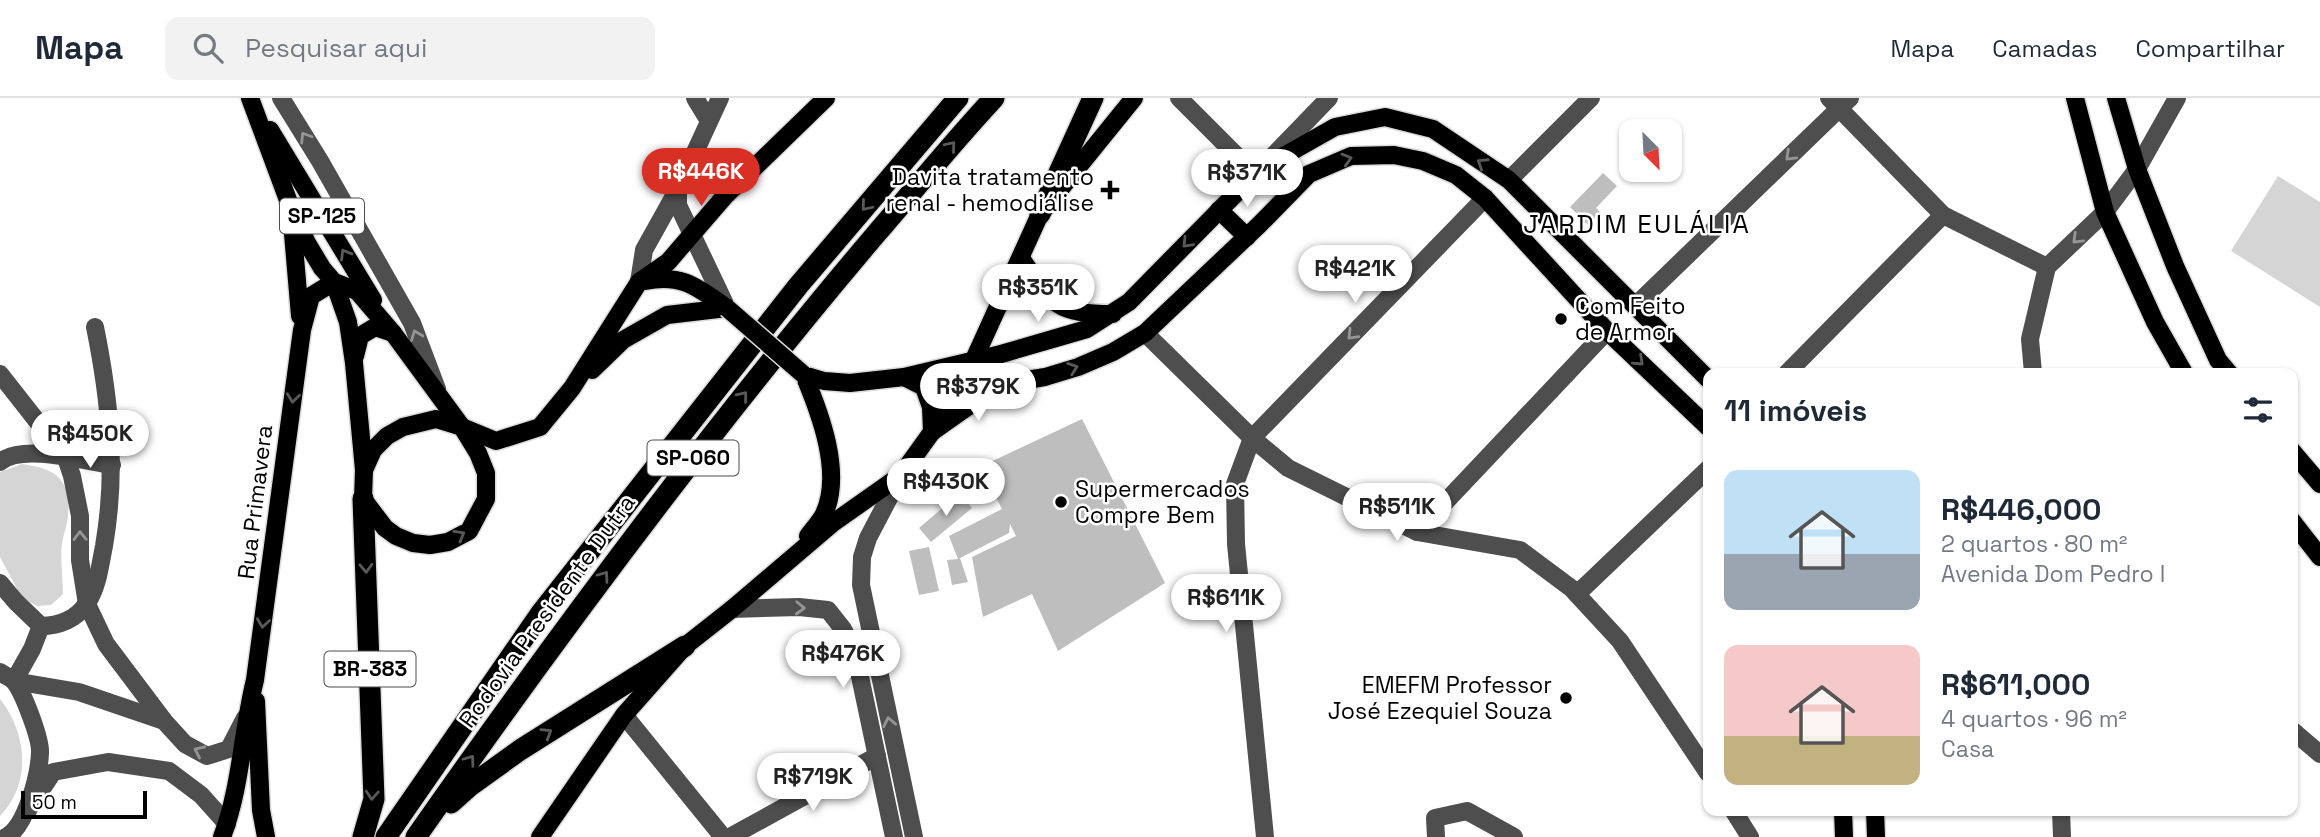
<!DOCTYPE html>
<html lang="pt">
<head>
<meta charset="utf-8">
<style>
	:root { --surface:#fff; --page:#f2f2f3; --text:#1f2937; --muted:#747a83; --line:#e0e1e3; --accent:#d93025 }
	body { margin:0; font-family:"Space Grotesk",sans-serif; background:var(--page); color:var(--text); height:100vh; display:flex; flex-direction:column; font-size:26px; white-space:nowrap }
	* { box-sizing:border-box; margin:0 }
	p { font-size:23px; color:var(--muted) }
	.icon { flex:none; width:38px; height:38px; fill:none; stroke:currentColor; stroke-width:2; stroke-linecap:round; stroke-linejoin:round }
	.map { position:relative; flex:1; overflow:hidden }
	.panel { position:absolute; left:1703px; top:270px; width:595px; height:448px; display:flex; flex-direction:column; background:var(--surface); border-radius:14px; box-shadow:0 2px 5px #0004 }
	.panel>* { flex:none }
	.needle { width:46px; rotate:156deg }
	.fabs { position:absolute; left:1619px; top:21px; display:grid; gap:14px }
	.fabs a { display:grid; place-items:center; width:63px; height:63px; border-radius:14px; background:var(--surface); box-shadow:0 2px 5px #0004; font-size:35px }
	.scale { position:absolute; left:21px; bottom:18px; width:126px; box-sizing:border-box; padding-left:7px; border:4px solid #000; border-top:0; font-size:19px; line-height:24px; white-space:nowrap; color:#000; -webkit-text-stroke:5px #fff; paint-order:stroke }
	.price { position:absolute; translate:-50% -60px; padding:0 16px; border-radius:24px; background:#fff; color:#222; font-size:23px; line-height:46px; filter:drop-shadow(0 2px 4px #0008) }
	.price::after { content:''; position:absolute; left:50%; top:42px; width:21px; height:16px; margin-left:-10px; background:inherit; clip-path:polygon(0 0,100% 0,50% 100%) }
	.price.on { background:var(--accent); color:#fff }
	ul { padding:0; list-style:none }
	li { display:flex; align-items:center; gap:21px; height:175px; padding:0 21px }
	li span { display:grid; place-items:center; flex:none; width:196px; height:140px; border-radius:14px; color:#555 }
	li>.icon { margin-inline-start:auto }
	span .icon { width:84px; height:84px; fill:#fffc; stroke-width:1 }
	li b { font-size:30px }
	h2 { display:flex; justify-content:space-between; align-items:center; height:84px; padding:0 21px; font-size:30px }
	header { display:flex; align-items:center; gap:42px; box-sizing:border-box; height:98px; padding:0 35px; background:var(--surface); border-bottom:2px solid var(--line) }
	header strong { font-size:33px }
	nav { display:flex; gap:38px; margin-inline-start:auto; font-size:24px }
	.search { width:490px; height:63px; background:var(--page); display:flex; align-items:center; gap:18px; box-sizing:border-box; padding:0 24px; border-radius:14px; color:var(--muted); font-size:26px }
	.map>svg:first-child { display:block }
</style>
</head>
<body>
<header>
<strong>Mapa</strong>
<div class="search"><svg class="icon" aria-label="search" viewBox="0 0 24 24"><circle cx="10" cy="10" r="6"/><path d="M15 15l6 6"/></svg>Pesquisar aqui</div>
<nav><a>Mapa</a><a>Camadas</a><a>Compartilhar</a></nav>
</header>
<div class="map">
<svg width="2320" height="739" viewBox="0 0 2320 739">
	<rect width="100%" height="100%" fill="#fff"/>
	<g fill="#d5d5d5">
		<polygon points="2278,78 2320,104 2320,209 2231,153"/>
		<path d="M22 366C57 371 71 381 68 419 67 428 63 437 62 446 60 462 63 480 63 496L51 507 37 508 22 500 0 459V374Z"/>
		<path d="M0 601C27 635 32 685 0 718Z"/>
	</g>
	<g fill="#bebebe">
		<polygon points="1603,75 1617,88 1596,110 1600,114 1588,127 1570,109"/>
		<polygon points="1082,321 1165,485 1058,553 1032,496 983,519 972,459 1016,438 1010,426 1009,435 960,460 968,484 952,487 947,462 958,461 949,438 1002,411 980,369"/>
		<polygon points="960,395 972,410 931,444 919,430"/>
		<polygon points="929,449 939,493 919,497 909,453"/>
	</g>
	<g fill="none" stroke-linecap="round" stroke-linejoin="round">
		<g stroke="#dbdbdb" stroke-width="21">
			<g id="major">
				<polyline points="250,0 291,110 307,145 322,170 334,184 348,224 354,265 364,372 363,401 385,430 396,438 413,445 430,447 448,444 469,433 486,401 486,375 478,355 462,329 393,235 357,193 334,184"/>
				<polyline points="2075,0 2105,114 2155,224 2184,275"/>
				<polyline points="2116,0 2137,71 2175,168 2218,262 2229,275"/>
				<polyline points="270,32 373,202"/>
				<polyline points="1219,112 1247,139"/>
				<polyline points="292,124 300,218"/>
				<path d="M1021 160C1051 206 1056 216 1113 216"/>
				<path d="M645 183C682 175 698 190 727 210"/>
				<polyline points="355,258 360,238 375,229 393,235"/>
				<polyline points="592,272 623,242 667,217 727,210"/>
				<polyline points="804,277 824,283 850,285 904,279 1001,256 1087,231 1129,204 1259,72 1335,29 1385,19 1433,31 1509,82 1708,281"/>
				<path d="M804 277C820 315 843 375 824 416 820 424 813 431 808 438"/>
				<polyline points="904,279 924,289 931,309 932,334"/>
				<polyline points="932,334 986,296 1007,285 1045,279 1078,269 1113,254 1145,235 1259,127 1309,76 1351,58 1394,57 1423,63 1456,77 1485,100 1607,233 1708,329"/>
				<polyline points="2292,353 2320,386"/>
				<polyline points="364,372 373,352 387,338 403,329 436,321 462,329 496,343 540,329 572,290 639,184 668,164 725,98 826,0"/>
				<polyline points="2292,423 2320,459"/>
				<polyline points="256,603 261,712 266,739"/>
				<polyline points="1843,712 1844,739"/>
				<polyline points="1875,712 1876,739"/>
				<path d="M222 739C241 690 242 634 255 582L302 232 311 198 334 184"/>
				<polyline points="540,739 624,617 685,548 732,511 833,425 901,377 957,299 1040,116 1134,0"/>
			</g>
		</g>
		<g stroke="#dbdbdb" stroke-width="24">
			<g id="highway">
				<polyline points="1040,116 1093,0"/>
				<polyline points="451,705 470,688 520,652 685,548"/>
				<polyline points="363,739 374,701 363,401"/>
				<polyline points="386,739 541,515 798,188 958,0"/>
				<path d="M416 739C561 532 712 329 876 136 915 91 953 44 994 0"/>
			</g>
		</g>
		<g stroke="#4e4e4e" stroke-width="18">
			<polyline points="281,0 320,63 412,225 437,291"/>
			<polyline points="695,0 709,23"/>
			<polyline points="1179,0 1255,76"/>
			<polyline points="1829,0 1943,117 2047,169"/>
			<polyline points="1266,65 1329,0"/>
			<polyline points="1509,82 1591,0"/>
			<polyline points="678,91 678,107 727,210"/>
			<polyline points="639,184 644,152 678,91 720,0"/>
			<polyline points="1636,207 1850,0"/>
			<polyline points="1145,235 1252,340 1288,370 1417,434 1520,452 1571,490 1620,543 1708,675"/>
			<polyline points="1787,275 1943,117"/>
			<polyline points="2033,275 2030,241 2047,169 2105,114 2137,71 2177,0"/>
			<polyline points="0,276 66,360 72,378 80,418 80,462 87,506 106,546 164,623 185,646 207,658 229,651 245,620"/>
			<path d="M0 364C22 345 84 363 112 367"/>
			<polyline points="901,377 868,440 862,459 861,487 914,739"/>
			<polyline points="1417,434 1607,233"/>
			<polyline points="0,485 16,504 41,528"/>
			<polyline points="1577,496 1708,371"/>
			<polyline points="732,511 799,509 828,512 843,531 855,555 894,739"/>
			<path d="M41 528C59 528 77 521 87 505 98 489 100 467 104 448 117 373 110 303 95 229"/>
			<polyline points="41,528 32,551 14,583 79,594 164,623"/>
			<path d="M0 574C4 577 11 580 14 583 23 594 41 641 40 655 39 677 26 729 6 739"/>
			<polyline points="624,617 723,739"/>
			<polyline points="2292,632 2320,656"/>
			<polyline points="28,712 53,674 108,664 169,673 201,697 227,726"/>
			<polyline points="1733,712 1750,739"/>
			<polyline points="2061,712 2062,739"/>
			<polyline points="730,739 877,658"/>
			<polyline points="1265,739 1236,446 1235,386 1252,340 1485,100"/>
			<polyline points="1436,739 1435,720 1467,713 1514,739"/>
		</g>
		<use href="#major" stroke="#000" stroke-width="18"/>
		<use href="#highway" stroke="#000" stroke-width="21"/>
		<g stroke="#dbdbdb" stroke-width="21" stroke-linecap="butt">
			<polyline id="major-bridge" points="727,210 804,277"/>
		</g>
		<use href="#major-bridge" stroke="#000" stroke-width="18"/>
	</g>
	<defs><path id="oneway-chevron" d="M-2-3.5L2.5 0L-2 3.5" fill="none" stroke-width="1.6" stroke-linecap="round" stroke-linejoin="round" transform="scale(1.75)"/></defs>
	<g stroke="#959595">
		<use href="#oneway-chevron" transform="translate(305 39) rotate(-122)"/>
		<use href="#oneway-chevron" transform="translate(1790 58) rotate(136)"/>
		<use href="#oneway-chevron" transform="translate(2077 141) rotate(136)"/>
		<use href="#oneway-chevron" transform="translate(416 237) rotate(-111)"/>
		<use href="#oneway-chevron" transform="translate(1352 237) rotate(134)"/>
		<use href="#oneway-chevron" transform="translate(80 438) rotate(-91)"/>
		<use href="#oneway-chevron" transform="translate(800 510) rotate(2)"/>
		<use href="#oneway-chevron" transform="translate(889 624) rotate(-102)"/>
		<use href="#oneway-chevron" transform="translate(199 653) rotate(-155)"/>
	</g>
	<g stroke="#595959">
		<use href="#oneway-chevron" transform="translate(951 48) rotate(-50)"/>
		<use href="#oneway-chevron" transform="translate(1347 61) rotate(-16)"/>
		<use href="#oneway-chevron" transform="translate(1482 65) rotate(-147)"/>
		<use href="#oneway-chevron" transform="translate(866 108) rotate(130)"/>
		<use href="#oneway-chevron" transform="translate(1187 145) rotate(134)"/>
		<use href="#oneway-chevron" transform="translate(345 156) rotate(-121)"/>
		<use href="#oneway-chevron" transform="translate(1639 263) rotate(43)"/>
		<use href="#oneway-chevron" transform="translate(1073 270) rotate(-19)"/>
		<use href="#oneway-chevron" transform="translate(743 298) rotate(-51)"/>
		<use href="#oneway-chevron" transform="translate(293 300) rotate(97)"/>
		<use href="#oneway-chevron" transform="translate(460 437) rotate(-30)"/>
		<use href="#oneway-chevron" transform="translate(366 470) rotate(88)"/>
		<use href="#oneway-chevron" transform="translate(604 478) rotate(-54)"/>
		<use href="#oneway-chevron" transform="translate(263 525) rotate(98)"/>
		<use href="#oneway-chevron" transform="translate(547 635) rotate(-32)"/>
		<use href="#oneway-chevron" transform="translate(470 662) rotate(-54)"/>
		<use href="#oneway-chevron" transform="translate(372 697) rotate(94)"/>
	</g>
	<g fill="#000" stroke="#fff" stroke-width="2.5">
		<path d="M1106.5 81.5h7v7h7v7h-7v7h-7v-7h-7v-7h7z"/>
		<circle cx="1561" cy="221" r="7"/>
		<circle cx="1061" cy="404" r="7"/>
		<circle cx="1566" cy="600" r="7"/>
	</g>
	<g text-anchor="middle" stroke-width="5" stroke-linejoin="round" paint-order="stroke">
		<g fill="#fff" stroke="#4c4c4c" stroke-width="2">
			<rect x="280" y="100.5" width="84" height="35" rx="5"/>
			<rect x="647.5" y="342.5" width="91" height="35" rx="5"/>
			<rect x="324.5" y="553.5" width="91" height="35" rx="5"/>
		</g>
		<g font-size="21" font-weight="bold" fill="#000">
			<text x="322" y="125">SP-125</text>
			<text x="693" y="367">SP-060</text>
			<text x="370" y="578">BR-383</text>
		</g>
		<g font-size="23" fill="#000" stroke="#fff" text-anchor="end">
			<text x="1094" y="87">Davita tratamento<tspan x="1094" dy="26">renal - hemodiálise</tspan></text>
			<text x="1575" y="216" text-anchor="start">Com Feito<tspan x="1575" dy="26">de Armor</tspan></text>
			<text x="1075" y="399" text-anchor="start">Supermercados<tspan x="1075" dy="26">Compre Bem</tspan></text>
			<text x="1552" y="595">EMEFM Professor<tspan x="1552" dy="26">José Ezequiel Souza</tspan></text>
		</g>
		<g font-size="23" fill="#000" stroke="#fff">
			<text transform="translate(255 404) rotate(-83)" y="8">Rua Primavera</text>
			<text transform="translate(547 513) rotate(-54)" y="8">Rodovia Presidente Dutra</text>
		</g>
		<g font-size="26" letter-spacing="2" fill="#000" stroke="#fff">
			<text x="1637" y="135">JARDIM EULÁLIA</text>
		</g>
	</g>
</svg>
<div class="fabs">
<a><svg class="needle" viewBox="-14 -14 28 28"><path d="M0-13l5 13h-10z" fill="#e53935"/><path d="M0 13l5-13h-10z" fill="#747a83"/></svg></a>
</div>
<div class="scale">50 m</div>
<b class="price on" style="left:701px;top:110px">R$446K</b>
<b class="price" style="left:1247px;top:111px">R$371K</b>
<b class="price" style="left:1355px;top:207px">R$421K</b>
<b class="price" style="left:1038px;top:226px">R$351K</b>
<b class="price" style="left:978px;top:325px">R$379K</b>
<b class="price" style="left:90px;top:372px">R$450K</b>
<b class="price" style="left:946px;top:420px">R$430K</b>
<b class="price" style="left:1397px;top:445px">R$511K</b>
<b class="price" style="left:1226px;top:536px">R$611K</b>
<b class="price" style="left:843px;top:592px">R$476K</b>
<b class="price" style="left:813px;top:715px">R$719K</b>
<section class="panel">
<h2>11 imóveis<svg class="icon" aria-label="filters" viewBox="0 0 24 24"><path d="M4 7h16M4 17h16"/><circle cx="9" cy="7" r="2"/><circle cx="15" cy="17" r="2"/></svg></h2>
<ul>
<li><span style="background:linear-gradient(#bfe0f5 60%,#9aa5b1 0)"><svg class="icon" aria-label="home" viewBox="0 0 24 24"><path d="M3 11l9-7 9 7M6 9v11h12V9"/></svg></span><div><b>R$446,000</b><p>2 quartos · 80 m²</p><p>Avenida Dom Pedro I</p></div></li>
<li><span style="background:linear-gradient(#f6c9c9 65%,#c2b280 0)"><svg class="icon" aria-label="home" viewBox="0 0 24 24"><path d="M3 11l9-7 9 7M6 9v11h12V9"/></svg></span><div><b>R$611,000</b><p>4 quartos · 96 m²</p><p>Casa</p></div></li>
</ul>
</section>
</div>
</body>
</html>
